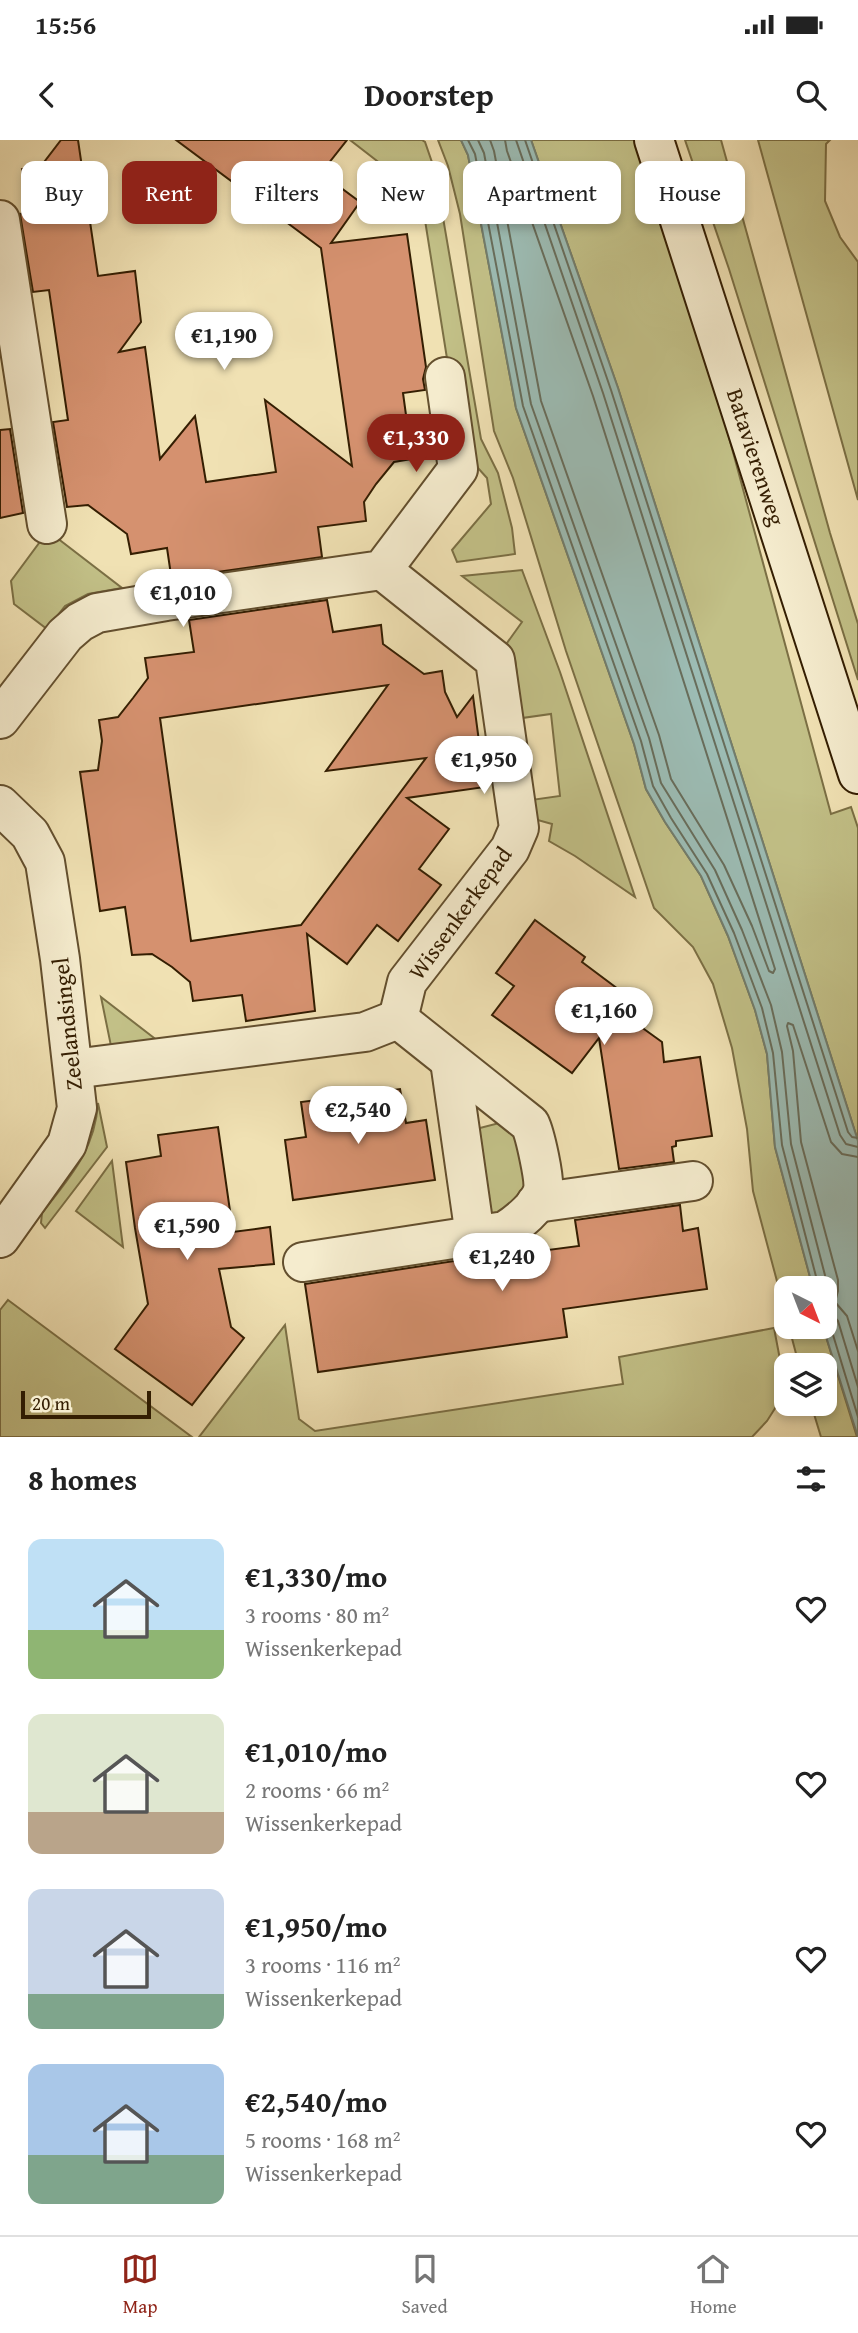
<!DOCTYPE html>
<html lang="en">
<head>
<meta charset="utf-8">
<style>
	:root { --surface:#fff; --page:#f2f2f2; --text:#222; --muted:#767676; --line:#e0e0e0; --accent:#8f2418 }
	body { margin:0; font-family:"Gentium Book Plus",serif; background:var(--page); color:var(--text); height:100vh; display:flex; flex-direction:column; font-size:26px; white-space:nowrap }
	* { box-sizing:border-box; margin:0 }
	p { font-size:23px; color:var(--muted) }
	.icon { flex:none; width:38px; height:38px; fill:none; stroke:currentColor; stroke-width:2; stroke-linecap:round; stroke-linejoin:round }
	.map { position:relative; height:1297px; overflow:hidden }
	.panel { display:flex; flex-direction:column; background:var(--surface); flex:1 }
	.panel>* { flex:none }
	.banner { position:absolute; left:21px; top:21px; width:817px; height:63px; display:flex; gap:14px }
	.needle { width:46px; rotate:138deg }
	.fabs { position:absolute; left:774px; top:1136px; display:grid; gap:14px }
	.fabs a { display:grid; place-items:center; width:63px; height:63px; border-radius:14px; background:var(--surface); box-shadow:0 4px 10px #0003; font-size:35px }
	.scale { position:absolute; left:21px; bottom:18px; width:130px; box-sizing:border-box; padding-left:7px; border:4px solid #341e02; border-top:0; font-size:19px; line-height:24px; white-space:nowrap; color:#341e02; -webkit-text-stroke:5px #f5ecce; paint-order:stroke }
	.price { position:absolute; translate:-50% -60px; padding:0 16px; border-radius:24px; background:#fff; color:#222; font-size:23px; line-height:46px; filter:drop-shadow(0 2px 4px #0008) }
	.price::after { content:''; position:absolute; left:50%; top:42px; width:21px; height:16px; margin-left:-10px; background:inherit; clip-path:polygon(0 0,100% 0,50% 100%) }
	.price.current { background:var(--accent); color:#fff }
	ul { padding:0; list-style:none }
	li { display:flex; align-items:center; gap:21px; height:175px; padding:0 28px }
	li span { display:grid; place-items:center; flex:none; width:196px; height:140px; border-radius:14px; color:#555 }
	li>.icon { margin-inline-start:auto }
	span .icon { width:84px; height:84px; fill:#fffc; stroke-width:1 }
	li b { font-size:30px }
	h2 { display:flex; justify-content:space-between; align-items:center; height:84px; padding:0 28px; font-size:30px }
	.tag { padding:0 24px; border-radius:14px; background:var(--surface); box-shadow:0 4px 10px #0003; font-size:24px; line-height:63px }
	.tag.current { background:var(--accent); color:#fff }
	.status { display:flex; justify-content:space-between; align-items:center; height:49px; padding:0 35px; background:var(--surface); direction:ltr }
	.status svg { height:19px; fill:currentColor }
	header { display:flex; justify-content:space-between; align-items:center; height:91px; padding:0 28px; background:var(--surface); font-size:32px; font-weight:700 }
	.tabs { display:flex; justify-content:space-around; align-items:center; height:98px; border-top:2px solid var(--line); background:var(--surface); font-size:19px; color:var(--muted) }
	.tabs a { display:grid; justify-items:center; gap:4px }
	.tabs .current { color:var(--accent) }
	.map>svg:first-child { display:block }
</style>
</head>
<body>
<div class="status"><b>15:56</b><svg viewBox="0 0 49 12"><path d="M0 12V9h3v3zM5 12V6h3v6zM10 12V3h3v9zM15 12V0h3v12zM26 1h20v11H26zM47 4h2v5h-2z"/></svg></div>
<header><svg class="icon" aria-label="back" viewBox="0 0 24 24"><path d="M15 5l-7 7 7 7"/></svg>Doorstep<svg class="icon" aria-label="search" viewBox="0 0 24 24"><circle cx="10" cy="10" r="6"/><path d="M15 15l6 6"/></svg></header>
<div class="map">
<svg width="858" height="1297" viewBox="0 0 858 1297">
	<rect width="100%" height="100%" fill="#f0e1b3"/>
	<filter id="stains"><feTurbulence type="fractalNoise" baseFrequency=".00286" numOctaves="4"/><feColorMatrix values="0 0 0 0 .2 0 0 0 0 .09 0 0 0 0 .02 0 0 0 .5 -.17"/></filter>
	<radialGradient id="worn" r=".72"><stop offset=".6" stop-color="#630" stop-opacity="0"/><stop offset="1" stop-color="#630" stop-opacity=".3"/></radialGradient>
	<g fill="#c2c087" stroke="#7b6f44" stroke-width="2">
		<polygon points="350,0 422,0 425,2 435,31 481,299 498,333 512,388 515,414 457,422 452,410 491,364 487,338 468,317 456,275 421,55"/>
		<polygon points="438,0 461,0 468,15 516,268 634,604 646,649 665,682 701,736 728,796 755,870 767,914 775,1007 813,1148 786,1148 786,1175 753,1051 747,989 732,908 713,844 693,807 654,768 566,511 513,338 494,291 460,74 448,26"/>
		<polygon points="531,0 637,0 704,205 831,674 851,667 858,688 858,1001 618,248"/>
		<polygon points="685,0 721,0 830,393 858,484 858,540 729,129"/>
		<polygon points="758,0 830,0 826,4 825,61 840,97 858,122 858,360"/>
		<polygon points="48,391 122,448 88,454 65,466 47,489 14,464 11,441"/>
		<polygon points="522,430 560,532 635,757 575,716 549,701 552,684 534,679 531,660 560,656 551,574 522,578 515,519 502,510 522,482 462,436"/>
		<polygon points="101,857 158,901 111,906"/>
		<path d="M98 963 107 1007 45 1088 41 1083 42 1073C70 1037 95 1010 98 963Z"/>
		<polygon points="503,982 518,992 525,1048 501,1075 489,1078 476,989"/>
		<polygon points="112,1021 123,1107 76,1071"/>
		<polygon points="8,1160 192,1297 0,1297 0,1170"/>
		<polygon points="285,1185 299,1279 315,1291 623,1244 619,1217 774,1188 786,1251 767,1281 752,1297 199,1297"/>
		<polygon points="789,1187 823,1187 857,1297 821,1297 811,1264 824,1264 824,1225 799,1225"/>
	</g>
	<polygon fill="#9cbcb4" stroke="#727d6d" stroke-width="2" points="461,0 531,0 618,248 858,1001 858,1297 823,1187 824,1148 813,1148 775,1007 767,914 755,870 728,796 701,736 665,682 646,649 634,604 516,268 468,15"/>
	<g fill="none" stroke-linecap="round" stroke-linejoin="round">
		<g stroke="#686d5b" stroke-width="2">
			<polyline points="468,0 475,14 523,266 641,601 653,646 671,678 707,734 734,793 762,868 773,913 782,1005 819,1148"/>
			<polyline points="478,0 484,13 531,264 649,598 661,643 715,730 742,790 771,865 782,912 791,1004 827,1143 824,1157"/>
			<polyline points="490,0 494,11 541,261 659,595 671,639 724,725 752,786 769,831 773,833 775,829 593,256 507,11 505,0"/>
			<polyline points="516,0 603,253 840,995 846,1004 858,1007"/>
			<polyline points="525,0 611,250 848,992 852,997 858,998"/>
			<polyline points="858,1017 842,1014 831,1002 793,885 788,883 787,886 793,911 801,1002 838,1140 838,1151 835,1162 847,1176 858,1211"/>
			<polyline points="824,1171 832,1174 838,1181 858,1247"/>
			<polyline points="824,1180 830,1185 858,1277"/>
		</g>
	</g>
	<g fill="#d5916f" stroke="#341e02" stroke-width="2" fill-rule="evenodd">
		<polygon points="61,0 78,0 98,136 135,131 141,182 119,212 145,207 160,319 195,276 206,342 276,332 265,260 352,326 321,108 176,0 347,0 321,33 360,62 331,103 407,94 426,227 423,239 425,250 403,253 412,319 394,322 376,344 364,362 366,381 318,387 322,417 182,437 181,433 171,435 167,408 131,414 127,394 88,365 67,367 53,282 68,280 49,150 33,152 20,74 28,72 22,29 41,26"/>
		<polygon points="10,289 23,373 0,378 0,290"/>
		<path d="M327 460 333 492 381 485 383 504 424 534 442 531 445 552 457 577 473 556 485 647 407 658 449 689 419 729 441 745 398 801 377 785 347 824 307 794 315 871 246 881 242 855 193 861 190 842 172 827 152 814 132 815 125 767 100 771 80 632 98 630 102 601 99 580 118 577 133 558 148 538 145 518 194 512 189 480ZM388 545 326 631 426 618 301 785 191 801 160 578Z"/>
		<polygon points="535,780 585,817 582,822 646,870 637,884 662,902 664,922 700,917 712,996 676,1001 676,1006 672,1007 674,1022 619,1029 599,898 572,933 492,875 514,846 496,833"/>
		<polygon points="400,949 406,983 426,980 435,1040 293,1060 285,1000 306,997 301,962"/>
		<polygon points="218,987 233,1092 270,1087 274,1124 219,1129 231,1187 244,1198 192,1265 115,1209 148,1164 135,1088 126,1022 161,1016 158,995"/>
		<polygon points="680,1065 683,1091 698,1088 707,1149 563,1169 567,1197 318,1232 305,1144 493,1115 494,1117 579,1106 575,1080"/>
	</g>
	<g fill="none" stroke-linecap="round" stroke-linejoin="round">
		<g stroke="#634f2e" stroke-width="42">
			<g id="pedestrian">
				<polyline points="0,80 47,384"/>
				<polyline points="536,1063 693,1041"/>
			</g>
		</g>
		<g stroke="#634f2e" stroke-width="42">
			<g id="minor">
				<polyline points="382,430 495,520 519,688 510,709 407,842 398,879"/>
				<polyline points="0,579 65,495 80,482 97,473 166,461 382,430 458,329 445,237"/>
				<polyline points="0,665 30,694 45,722 60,819 77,968 67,1004 0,1098"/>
				<polyline points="450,921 475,1096"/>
				<polyline points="73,929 365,892 398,879"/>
				<path d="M303 1122 505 1091C519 1082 539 1066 543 1050 545 1039 535 994 530 984L398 879"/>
			</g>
		</g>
		<g stroke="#341e02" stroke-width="42">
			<polyline id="secondary" points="654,0 858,634"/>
		</g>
		<use href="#pedestrian" stroke="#f5ecce" stroke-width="38"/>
		<use href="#minor" stroke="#f5ecce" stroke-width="38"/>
		<use href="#secondary" stroke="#f5ecce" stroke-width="38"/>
	</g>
	<g text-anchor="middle" stroke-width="6" stroke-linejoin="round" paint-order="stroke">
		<g font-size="23" fill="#341e02" stroke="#f5ecce">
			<text transform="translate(756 317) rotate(72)" y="8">Batavierenweg</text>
			<text transform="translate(460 773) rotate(-54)" y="8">Wissenkerkepad</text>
			<text transform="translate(67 884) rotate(-96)" y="8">Zeelandsingel</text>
		</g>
	</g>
	<rect width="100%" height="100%" filter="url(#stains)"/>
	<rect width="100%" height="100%" fill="url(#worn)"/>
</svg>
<div class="fabs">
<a><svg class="needle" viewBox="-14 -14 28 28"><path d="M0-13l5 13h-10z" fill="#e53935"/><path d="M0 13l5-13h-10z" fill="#767676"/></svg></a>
<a><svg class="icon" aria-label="layers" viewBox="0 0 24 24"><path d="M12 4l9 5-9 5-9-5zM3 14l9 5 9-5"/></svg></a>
</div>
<div class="scale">20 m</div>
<b class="price" style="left:224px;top:232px">€1,190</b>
<b class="price current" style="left:416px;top:334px">€1,330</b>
<b class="price" style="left:183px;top:489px">€1,010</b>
<b class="price" style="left:484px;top:656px">€1,950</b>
<b class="price" style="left:604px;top:907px">€1,160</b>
<b class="price" style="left:358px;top:1006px">€2,540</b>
<b class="price" style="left:187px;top:1122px">€1,590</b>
<b class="price" style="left:502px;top:1153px">€1,240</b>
<div class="banner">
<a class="tag">Buy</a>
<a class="tag current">Rent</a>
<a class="tag">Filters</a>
<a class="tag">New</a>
<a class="tag">Apartment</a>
<a class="tag">House</a>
</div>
</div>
<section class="panel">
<h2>8 homes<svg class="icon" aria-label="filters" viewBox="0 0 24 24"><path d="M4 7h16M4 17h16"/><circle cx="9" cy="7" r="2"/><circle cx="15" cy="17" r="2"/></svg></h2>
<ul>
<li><span style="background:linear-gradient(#bfe0f5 65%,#8fb573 0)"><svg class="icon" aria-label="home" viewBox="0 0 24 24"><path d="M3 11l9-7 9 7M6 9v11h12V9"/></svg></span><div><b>€1,330/mo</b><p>3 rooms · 80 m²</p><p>Wissenkerkepad</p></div><svg class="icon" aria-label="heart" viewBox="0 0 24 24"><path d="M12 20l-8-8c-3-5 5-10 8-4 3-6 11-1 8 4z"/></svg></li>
<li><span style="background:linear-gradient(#dfe7d0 70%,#b9a48a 0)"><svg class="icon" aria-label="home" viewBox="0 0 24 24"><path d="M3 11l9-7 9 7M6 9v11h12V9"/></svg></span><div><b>€1,010/mo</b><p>2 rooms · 66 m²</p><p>Wissenkerkepad</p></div><svg class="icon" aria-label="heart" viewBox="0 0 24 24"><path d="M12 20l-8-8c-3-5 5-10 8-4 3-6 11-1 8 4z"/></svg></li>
<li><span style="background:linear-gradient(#c9d6e8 75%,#7fa58c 0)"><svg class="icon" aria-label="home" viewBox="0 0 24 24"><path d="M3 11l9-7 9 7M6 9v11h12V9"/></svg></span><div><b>€1,950/mo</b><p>3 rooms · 116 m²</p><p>Wissenkerkepad</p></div><svg class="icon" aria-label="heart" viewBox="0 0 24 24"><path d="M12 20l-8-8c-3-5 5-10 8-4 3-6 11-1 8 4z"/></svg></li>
<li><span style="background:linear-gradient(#a9c7e8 65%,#7fa58c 0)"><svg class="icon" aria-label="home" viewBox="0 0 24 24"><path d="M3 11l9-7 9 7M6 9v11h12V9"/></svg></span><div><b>€2,540/mo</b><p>5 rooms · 168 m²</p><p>Wissenkerkepad</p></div><svg class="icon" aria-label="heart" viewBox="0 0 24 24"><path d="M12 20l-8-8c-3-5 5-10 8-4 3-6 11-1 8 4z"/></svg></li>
</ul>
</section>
<nav class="tabs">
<a class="current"><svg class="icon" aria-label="map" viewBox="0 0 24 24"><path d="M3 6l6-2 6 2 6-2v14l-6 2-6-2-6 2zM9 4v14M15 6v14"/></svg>Map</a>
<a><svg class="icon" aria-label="saved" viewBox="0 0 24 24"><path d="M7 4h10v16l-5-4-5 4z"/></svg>Saved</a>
<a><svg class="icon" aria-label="home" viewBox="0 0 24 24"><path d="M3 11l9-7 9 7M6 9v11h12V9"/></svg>Home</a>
</nav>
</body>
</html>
